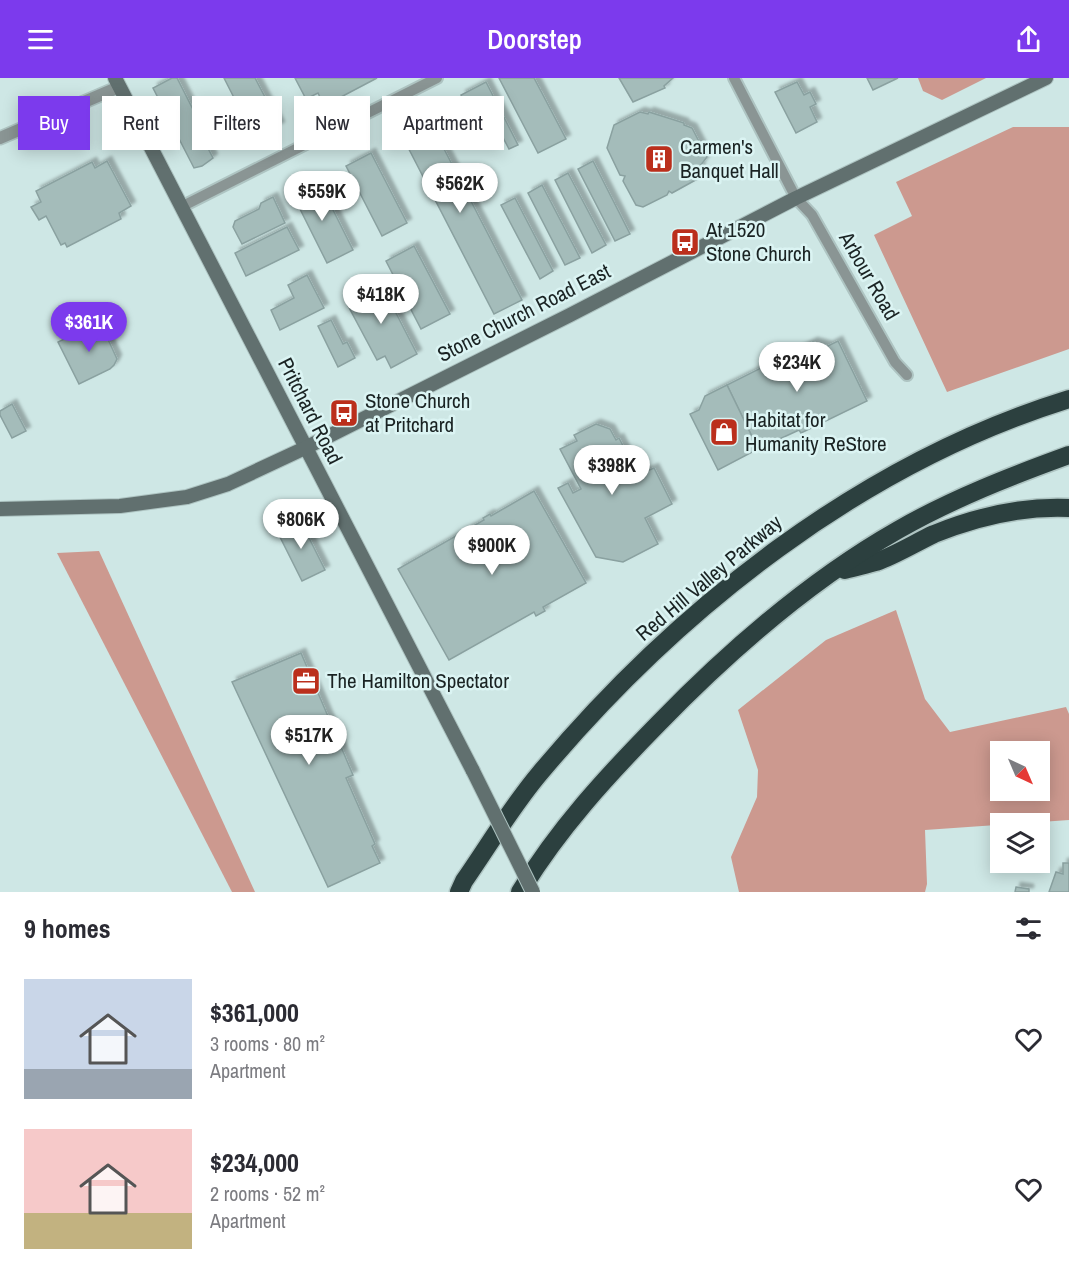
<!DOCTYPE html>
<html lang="en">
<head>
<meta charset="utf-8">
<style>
	:root { --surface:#fff; --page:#f2f2f3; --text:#2b2b33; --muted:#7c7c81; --accent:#7c3aed }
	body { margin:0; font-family:"Archivo Narrow",sans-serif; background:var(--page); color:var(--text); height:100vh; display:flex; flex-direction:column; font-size:22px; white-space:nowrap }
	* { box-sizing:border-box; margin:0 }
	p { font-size:20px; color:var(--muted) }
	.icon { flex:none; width:33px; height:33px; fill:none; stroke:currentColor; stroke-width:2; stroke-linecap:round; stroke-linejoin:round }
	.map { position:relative; height:814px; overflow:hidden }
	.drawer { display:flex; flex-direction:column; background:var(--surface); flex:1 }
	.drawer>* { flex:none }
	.guide { position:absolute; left:18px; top:18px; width:600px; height:54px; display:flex; gap:12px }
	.needle { width:39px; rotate:136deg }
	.controls { position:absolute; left:990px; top:663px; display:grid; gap:12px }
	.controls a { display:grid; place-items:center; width:60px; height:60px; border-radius:0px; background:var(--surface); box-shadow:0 3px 15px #0003; font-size:30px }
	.price { position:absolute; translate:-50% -51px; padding:0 14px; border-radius:21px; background:#fff; color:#222; font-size:20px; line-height:39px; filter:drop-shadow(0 2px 3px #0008) }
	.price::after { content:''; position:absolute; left:50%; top:36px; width:18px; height:14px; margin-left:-9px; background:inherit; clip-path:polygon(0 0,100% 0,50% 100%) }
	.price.active { background:var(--accent); color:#fff }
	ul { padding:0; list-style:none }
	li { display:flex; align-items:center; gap:18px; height:150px; padding:0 24px }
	li span { display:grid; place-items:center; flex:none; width:168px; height:120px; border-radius:0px; color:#555 }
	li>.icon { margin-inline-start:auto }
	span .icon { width:72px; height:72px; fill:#fffc; stroke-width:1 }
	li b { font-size:26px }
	h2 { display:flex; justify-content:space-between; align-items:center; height:72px; padding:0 24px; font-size:26px }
	.tag { padding:0 21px; border-radius:0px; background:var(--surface); box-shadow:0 3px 15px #0003; font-size:21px; line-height:54px }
	.tag.active { background:var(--accent); color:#fff }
	header { display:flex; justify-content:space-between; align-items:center; height:78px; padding:0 24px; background:var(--accent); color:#fff; font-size:27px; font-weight:600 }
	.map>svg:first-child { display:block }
</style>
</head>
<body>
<header><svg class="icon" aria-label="menu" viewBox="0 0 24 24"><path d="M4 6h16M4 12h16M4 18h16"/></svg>Doorstep<svg class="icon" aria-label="share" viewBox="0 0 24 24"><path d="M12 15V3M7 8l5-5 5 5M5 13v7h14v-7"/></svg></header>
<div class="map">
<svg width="1069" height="814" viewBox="0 0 1069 814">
	<defs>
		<filter id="shadow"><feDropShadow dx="4.5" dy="-4.5" stdDeviation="1.5" flood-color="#0004"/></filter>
	</defs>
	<rect width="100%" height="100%" fill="#cee7e5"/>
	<g fill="#cc998f" fill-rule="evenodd">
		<polygon points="918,0 986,0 942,22 923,13"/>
		<polygon points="1013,49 1069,49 1069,271 947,314 874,157 912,138 896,104"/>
		<polygon points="99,473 255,814 232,814 57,475"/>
		<path d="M896 532 925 621 950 654 1066 629 1069 636V742L925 752 927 806 925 814H739L731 779 757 719 758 692 738 632 826 562ZM1000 674H1040V712H1000Z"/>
	</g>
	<g fill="#a4bcba" stroke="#8aa1a0" stroke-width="1.5" filter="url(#shadow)">
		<polygon points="172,0 177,0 204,53 200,55 213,80 202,88 194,90 153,10"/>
		<polygon points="224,0 255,0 280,48 255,61"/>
		<polygon points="295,0 377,0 324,28 318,15 306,21"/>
		<polygon points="499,0 534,0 566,61 538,75"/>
		<polygon points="619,0 673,0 664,8 665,10 633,24"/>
		<polygon points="867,0 898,0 873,12"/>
		<polygon points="486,4 518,67 509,71 499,52 483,60 461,17"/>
		<polygon points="797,4 804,17 810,14 816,26 810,29 817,44 796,55 775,14"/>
		<polygon points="640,34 648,36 649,34 684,45 684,47 692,50 707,79 700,88 701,99 672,115 669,113 667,117 643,129 636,127 623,103 625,98 620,97 607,70 614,47"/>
		<polygon points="426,36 522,222 494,236 398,50"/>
		<polygon points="371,75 407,145 382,158 346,88"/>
		<polygon points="107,83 131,128 119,135 121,141 67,169 65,165 61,167 46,138 39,142 31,129 41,124 36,113 92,84 95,90"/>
		<polygon points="593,83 630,156 615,163 578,91"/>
		<polygon points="568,95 606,167 592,175 555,102"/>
		<polygon points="318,102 353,172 327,185 292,115"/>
		<polygon points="542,107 580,180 565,187 528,115"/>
		<polygon points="273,119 285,145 242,166 233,149 235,143 259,131 261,125"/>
		<polygon points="515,120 553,193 540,201 501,127"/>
		<polygon points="287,149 299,172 246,198 235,175"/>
		<polygon points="414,168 450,236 421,251 386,183"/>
		<polygon points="307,197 324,230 280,252 271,232 294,220 288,207"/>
		<polygon points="380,204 417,276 391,290 385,278 377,282 345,222"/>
		<polygon points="331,242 343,266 347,264 355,280 338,289 318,248"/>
		<polygon points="100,244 117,281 114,287 110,291 79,306 58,264"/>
		<polygon points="838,263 867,323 801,355 799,352 758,371 727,307 813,264 828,268"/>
		<polygon points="727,307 758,371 718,392 690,336 699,332 705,318"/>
		<polygon points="12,326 26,353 12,360 0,337 0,333"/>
		<polygon points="596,346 610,351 616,362 619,360 638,397 654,390 672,426 645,440 658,466 623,484 596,479 558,410 568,405 573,415 581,411 560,371 577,363 574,357"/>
		<polygon points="534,413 586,505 543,529 545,533 536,538 534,534 449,582 398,491 484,442 483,440 490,436 491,438"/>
		<polygon points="300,442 325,492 302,503 277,453"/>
		<polygon points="301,575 353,697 346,700 375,766 372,768 380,785 328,809 232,604"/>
		<polygon points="1063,785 1069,785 1069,814 1049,814 1056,794 1063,796"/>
		<polygon points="1016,809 1029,811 1029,814 1015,814"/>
	</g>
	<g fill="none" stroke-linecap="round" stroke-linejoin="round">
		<g stroke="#aec4c2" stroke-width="14">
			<g id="minor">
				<polyline points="734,0 796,120 812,137 895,284 907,297"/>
				<polyline points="183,128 437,0"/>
			</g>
		</g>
		<g stroke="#aec4c2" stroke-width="15">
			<polyline id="tertiary" points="0,60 119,9"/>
		</g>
		<g stroke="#aec4c2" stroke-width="16">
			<g id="secondary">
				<path d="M115 0C235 230 353 462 473 693"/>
				<polyline points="0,431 120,428 187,419 228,406 305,370 570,237 796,120 1046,0"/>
			</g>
		</g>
		<g stroke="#aec4c2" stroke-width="21">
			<g id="motorway">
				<path d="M845 492C855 489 866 487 876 484 896 477 915 465 934 456 976 439 1024 428 1069 430"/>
				<path d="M459 814 464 803C489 767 512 728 540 695 678 530 862 385 1069 321"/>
				<path d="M520 814C558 751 607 698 658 646 729 573 810 502 898 452 952 421 1011 398 1069 377"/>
			</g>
		</g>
		<use href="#minor" stroke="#8a9594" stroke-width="10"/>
		<use href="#tertiary" stroke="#8a9594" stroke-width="12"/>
		<use href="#secondary" stroke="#61706f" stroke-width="14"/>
		<use href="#motorway" stroke="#2c403f" stroke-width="18"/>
		<g stroke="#aec4c2" stroke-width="16" stroke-linecap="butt">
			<polyline id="secondary-bridge" points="473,693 533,814"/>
		</g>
		<use href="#secondary-bridge" stroke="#61706f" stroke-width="14"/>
	</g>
	<defs>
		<g id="building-square" transform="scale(1.5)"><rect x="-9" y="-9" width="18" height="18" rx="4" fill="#bb2f1c" stroke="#dbf4f3"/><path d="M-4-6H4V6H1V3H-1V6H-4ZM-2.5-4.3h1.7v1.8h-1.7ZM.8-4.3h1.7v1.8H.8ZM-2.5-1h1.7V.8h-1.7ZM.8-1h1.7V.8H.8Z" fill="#fff"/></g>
		<g id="bus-square" transform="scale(1.5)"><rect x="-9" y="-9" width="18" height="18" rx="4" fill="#bb2f1c" stroke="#dbf4f3"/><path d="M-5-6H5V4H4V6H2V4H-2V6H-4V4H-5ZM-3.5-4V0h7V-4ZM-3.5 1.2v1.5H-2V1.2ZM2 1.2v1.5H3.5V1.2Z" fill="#fff"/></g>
		<g id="shop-square" transform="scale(1.5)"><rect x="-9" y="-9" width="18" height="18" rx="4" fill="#bb2f1c" stroke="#dbf4f3"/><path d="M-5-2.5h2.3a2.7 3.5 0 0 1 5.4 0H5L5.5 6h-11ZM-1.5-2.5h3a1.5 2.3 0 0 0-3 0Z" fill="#fff"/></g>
		<g id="office-square" transform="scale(1.5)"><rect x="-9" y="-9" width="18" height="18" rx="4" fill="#bb2f1c" stroke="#dbf4f3"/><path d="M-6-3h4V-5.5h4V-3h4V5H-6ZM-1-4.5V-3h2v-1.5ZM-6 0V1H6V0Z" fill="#fff"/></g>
	</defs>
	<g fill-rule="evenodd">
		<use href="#building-square" x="659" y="81"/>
		<use href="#bus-square" x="685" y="164"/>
		<use href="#bus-square" x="344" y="335"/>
		<use href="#shop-square" x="724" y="354"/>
		<use href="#office-square" x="306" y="603"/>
	</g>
	<g text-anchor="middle" stroke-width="5" stroke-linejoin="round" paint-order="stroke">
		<g font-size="21" fill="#1a2323" stroke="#dbf4f3" text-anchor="start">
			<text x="680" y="76">Carmen's<tspan x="680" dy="24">Banquet Hall</tspan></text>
			<text x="706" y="159">At 1520<tspan x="706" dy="24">Stone Church</tspan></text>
			<text x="365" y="330">Stone Church<tspan x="365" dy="24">at Pritchard</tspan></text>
			<text x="745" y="349">Habitat for<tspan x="745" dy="24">Humanity ReStore</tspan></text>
			<text x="327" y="610">The Hamilton Spectator</text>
		</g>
		<g font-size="21" fill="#1a2323" stroke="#dbf4f3">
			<text transform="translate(869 198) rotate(60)" y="7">Arbour Road</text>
			<text transform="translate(524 235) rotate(-27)" y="7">Stone Church Road East</text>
			<text transform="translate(310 333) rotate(63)" y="7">Pritchard Road</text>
			<text transform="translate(709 500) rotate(-40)" y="7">Red Hill Valley Parkway</text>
		</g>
	</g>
</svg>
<div class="controls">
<a><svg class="needle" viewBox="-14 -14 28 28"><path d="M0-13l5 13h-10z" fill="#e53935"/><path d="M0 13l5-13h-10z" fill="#7c7c81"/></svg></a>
<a><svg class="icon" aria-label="layers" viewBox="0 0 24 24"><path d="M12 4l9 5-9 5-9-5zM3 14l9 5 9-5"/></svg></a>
</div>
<b class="price" style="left:460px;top:136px">$562K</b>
<b class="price" style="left:322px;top:144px">$559K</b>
<b class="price" style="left:381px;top:247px">$418K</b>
<b class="price active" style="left:89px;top:275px">$361K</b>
<b class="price" style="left:797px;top:315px">$234K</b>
<b class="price" style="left:612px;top:418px">$398K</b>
<b class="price" style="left:301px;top:472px">$806K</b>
<b class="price" style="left:492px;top:498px">$900K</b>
<b class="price" style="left:309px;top:688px">$517K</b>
<div class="guide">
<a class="tag active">Buy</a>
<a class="tag">Rent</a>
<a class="tag">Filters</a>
<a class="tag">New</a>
<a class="tag">Apartment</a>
</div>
</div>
<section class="drawer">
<h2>9 homes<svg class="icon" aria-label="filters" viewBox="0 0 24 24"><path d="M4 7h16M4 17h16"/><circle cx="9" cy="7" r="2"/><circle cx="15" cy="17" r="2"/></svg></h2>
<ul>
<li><span style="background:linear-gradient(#c9d6e8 75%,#9aa5b1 0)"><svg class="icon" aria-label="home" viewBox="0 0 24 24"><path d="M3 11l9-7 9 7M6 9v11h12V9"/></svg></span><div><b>$361,000</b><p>3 rooms · 80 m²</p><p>Apartment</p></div><svg class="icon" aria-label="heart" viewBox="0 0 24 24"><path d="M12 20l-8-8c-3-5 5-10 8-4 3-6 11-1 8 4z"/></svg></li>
<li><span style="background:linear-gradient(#f6c9c9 70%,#c2b280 0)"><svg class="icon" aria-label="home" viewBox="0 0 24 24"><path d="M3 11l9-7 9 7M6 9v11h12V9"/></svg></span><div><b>$234,000</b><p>2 rooms · 52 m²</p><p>Apartment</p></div><svg class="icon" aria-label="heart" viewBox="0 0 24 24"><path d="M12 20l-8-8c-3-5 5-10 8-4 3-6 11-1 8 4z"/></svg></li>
</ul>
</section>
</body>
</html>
